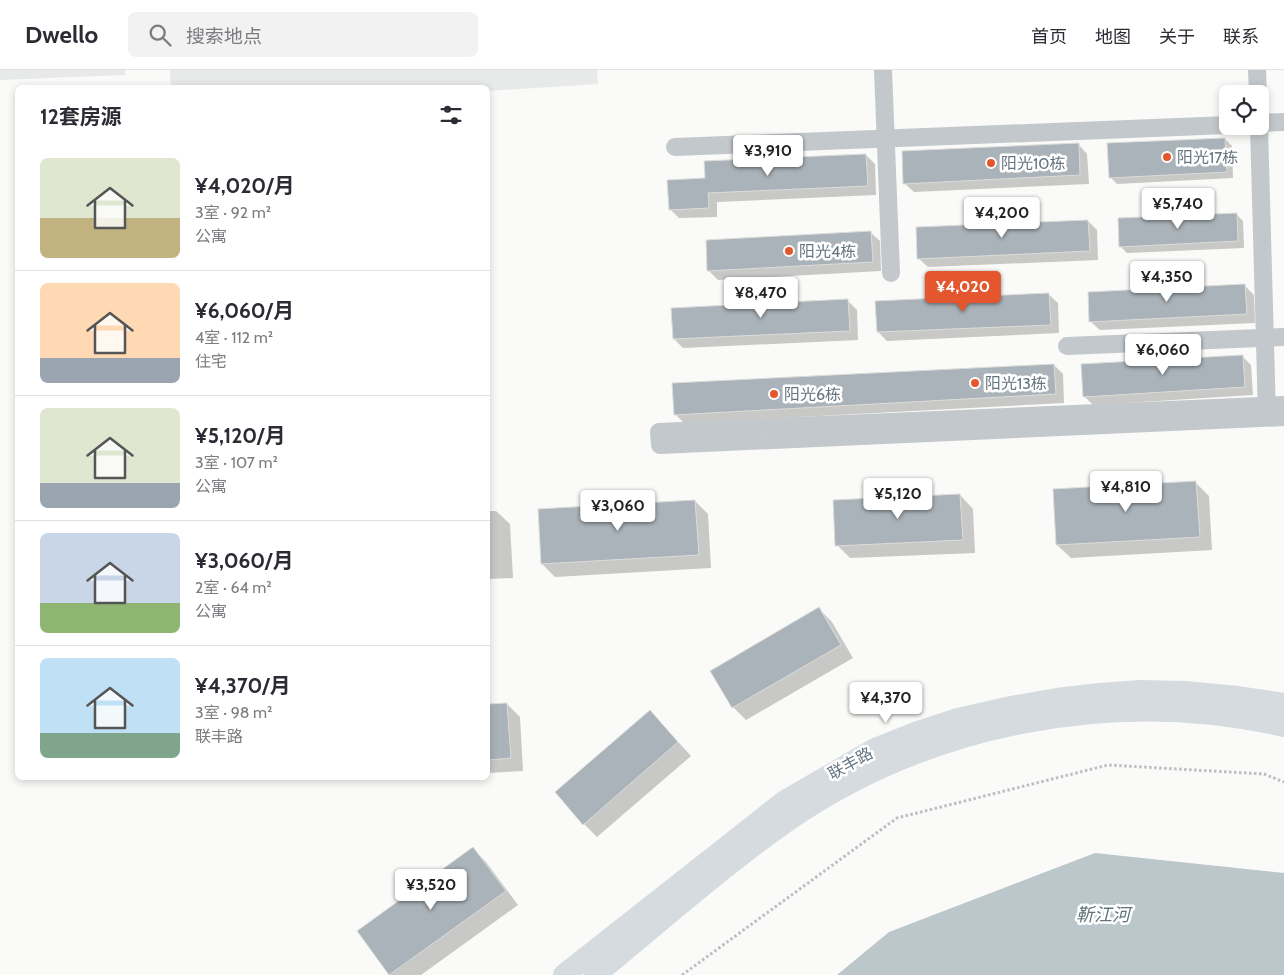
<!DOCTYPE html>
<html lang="zh">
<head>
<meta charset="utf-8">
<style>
	:root { --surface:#fff; --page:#f2f2f3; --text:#2b2b33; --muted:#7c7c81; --line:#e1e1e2; --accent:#e4572e }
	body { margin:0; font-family:Cabin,"Noto Sans SC",sans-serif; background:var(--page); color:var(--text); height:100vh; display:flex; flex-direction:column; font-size:19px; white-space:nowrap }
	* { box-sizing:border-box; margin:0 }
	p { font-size:16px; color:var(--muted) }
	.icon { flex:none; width:28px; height:28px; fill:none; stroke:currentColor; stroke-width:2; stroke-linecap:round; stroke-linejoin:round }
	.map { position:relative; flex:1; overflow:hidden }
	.sheet { position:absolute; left:15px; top:15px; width:475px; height:695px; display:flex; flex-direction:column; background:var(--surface); border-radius:8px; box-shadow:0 2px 8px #0003 }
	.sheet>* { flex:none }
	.fabs { position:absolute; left:1219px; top:15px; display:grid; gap:10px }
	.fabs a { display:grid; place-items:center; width:50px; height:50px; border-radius:8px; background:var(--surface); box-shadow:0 2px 8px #0003; font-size:25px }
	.price { position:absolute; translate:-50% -42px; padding:0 11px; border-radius:5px; background:#fff; color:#222; font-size:16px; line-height:32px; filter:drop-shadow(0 1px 2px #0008) }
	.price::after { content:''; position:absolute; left:50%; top:30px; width:15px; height:11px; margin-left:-8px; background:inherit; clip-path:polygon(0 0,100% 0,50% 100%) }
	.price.active { background:var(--accent); color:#fff }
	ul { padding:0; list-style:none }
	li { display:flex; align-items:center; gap:15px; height:125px; padding:0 25px }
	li+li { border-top:1px solid var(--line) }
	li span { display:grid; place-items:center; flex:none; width:140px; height:100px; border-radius:8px; color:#555 }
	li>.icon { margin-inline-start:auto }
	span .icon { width:60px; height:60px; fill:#fffc; stroke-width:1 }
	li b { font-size:21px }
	h2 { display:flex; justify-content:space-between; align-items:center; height:60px; padding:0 25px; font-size:21px }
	header { display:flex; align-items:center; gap:30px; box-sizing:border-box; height:70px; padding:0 25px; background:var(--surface); border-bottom:1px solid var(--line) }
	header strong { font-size:24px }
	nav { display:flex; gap:28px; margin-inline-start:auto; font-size:18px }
	.search { width:350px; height:45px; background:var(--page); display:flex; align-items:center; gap:12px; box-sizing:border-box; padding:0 18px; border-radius:8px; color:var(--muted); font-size:19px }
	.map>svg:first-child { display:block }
</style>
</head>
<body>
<header>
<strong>Dwello</strong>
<div class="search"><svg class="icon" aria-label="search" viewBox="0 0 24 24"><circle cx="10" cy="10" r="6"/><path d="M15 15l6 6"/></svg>搜索地点</div>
<nav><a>首页</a><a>地图</a><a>关于</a><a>联系</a></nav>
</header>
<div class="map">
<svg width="1284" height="905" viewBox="0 0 1284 905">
	<rect width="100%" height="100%" fill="#fafaf8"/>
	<g fill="#e8e9e9">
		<polygon points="0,0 125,0 125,5 0,10"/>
		<polygon points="170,0 597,0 598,14 488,21 488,18 171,18"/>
	</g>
	<polygon fill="#bbc7cb" points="1095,783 1284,803 1284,905 837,905 889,862"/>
	<g fill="#0003">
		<polygon points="1225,69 1232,76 1233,108 1117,114 1110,107"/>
		<polygon points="1078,74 1087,84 1089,114 914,122 904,113"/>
		<polygon points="866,85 875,94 876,125 717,132 717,147 679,148 670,139 706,109"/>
		<polygon points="1236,144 1243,151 1244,178 1127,183 1120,176"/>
		<polygon points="1088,151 1097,160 1098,190 928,197 918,188"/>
		<polygon points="870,162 880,171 881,201 718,210 709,201"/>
		<polygon points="1245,216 1254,225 1255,253 1100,260 1090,251"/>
		<polygon points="1048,224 1058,233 1059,263 887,271 878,262"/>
		<polygon points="848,231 857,240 858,270 683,278 674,269"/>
		<polygon points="1242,286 1251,295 1253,325 1093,335 1084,326"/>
		<polygon points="1054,295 1063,304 1064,333 684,353 675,344"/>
		<polygon points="1196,413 1209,426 1212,480 1071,488 1057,475"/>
		<polygon points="960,425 973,439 975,483 850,488 837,475"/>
		<polygon points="695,431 708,444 711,498 555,507 542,494"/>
		<polygon points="488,441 496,441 510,454 513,508 488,509"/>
		<polygon points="819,539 832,552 853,588 746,650 733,637"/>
		<polygon points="507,634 520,647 523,701 488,703 488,635"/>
		<polygon points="650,641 691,686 597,767 584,754"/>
		<polygon points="365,708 410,708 367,710"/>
		<polygon points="473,779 486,792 518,835 421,905 390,905 358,861"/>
	</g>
	<g fill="#aab3b9" stroke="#dcdcda">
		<polygon points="1225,68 1227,102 1109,108 1107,73"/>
		<polygon points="1079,73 1080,105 903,114 902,81"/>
		<polygon points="866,84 868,116 708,123 709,138 669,140 667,110 705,108 704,91"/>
		<polygon points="1237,143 1238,171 1119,177 1118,148"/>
		<polygon points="1088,150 1090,181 917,189 916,157"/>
		<polygon points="871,161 873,192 707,201 706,170"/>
		<polygon points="1245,214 1247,244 1089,252 1088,222"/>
		<polygon points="1049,223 1051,255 877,262 875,231"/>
		<polygon points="848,229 850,261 673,269 671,238"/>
		<polygon points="1243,285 1245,317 1083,327 1081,294"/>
		<polygon points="1054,294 1056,324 674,345 672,313"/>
		<polygon points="1196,411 1200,467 1056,475 1053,419"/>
		<polygon points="960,424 963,470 835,476 833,430"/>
		<polygon points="695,430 699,485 541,494 538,439"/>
		<polygon points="819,537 841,575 732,638 710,601"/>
		<polygon points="507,633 511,688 488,690 488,634"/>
		<polygon points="650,640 678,672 583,755 555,722"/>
		<polygon points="473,777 506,821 389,905 357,861"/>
	</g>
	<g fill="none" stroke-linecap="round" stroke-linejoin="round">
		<polyline stroke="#bbbfc2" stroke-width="3" stroke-dasharray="2.5 2.5" stroke-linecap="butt" points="682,905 897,748 1108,695 1264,704 1284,712"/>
		<g stroke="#c3c8cc" stroke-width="18">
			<polyline points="883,0 891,203"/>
			<polyline points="1257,0 1258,24"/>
			<polyline points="1260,53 1284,52"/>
			<polyline points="1259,56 1267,346"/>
			<polyline points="675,77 1228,55"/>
			<polyline points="1067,276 1284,267"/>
			<polyline points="1284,335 659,362 660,375 1284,347"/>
		</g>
		<g stroke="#d6dbdf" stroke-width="22">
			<polyline points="564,905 785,731 875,679 918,662 958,649 1011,637 1057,629 1099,624 1141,621 1184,622 1238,627 1284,634"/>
			<path d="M595 905C657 854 718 800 784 753 927 653 1114 617 1284 656"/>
		</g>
	</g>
	<g fill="#e4572e" stroke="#fff" stroke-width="2">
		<circle cx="1167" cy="87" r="5"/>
		<circle cx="991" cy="93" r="5"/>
		<circle cx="789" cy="181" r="5"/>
		<circle cx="975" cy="313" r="5"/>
		<circle cx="774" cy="324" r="5"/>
	</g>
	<g text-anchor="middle" stroke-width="5" stroke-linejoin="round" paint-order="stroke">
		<g font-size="16" fill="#657683" stroke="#fff" text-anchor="start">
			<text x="1177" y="93">阳光17栋</text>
			<text x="1001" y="99">阳光10栋</text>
			<text x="799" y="187">阳光4栋</text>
			<text x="985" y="319">阳光13栋</text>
			<text x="784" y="330">阳光6栋</text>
		</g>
		<g font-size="16" fill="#657683" stroke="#fff">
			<text transform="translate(850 693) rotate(-29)" y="6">联丰路</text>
		</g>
		<g font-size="18" font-style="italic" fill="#60757c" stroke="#fff">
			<text x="1103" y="851">靳江河</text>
		</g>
	</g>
</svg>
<div class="fabs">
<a><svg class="icon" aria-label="locate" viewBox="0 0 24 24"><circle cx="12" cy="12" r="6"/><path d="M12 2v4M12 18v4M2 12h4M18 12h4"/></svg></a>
</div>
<b class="price" style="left:768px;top:107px">¥3,910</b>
<b class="price" style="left:1178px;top:160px">¥5,740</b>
<b class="price" style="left:1002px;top:169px">¥4,200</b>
<b class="price" style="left:1167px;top:233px">¥4,350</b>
<b class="price active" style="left:963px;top:243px">¥4,020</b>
<b class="price" style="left:761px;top:249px">¥8,470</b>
<b class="price" style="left:1163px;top:306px">¥6,060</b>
<b class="price" style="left:1126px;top:443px">¥4,810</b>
<b class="price" style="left:898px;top:450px">¥5,120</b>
<b class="price" style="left:618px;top:462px">¥3,060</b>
<b class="price" style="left:886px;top:654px">¥4,370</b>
<b class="price" style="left:431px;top:841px">¥3,520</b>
<section class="sheet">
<h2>12套房源<svg class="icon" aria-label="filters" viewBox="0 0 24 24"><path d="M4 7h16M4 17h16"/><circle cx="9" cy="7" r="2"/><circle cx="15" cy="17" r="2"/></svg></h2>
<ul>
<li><span style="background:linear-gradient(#dfe7d0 60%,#c2b280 0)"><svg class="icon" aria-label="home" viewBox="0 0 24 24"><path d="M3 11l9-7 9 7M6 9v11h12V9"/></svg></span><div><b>¥4,020/月</b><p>3室 · 92 m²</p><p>公寓</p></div></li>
<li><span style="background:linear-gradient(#ffd9b3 75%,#9aa5b1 0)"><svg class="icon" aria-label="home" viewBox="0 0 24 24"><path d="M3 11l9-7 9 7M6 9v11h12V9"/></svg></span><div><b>¥6,060/月</b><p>4室 · 112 m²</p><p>住宅</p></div></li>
<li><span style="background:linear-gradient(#dfe7d0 75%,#9aa5b1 0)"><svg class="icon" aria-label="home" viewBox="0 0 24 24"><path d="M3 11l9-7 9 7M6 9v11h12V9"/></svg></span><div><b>¥5,120/月</b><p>3室 · 107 m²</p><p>公寓</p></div></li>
<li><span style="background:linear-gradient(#c9d6e8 70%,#8fb573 0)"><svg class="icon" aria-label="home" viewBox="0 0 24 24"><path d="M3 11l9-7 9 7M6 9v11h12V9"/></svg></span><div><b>¥3,060/月</b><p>2室 · 64 m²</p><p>公寓</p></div></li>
<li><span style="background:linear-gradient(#bfe0f5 75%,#7fa58c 0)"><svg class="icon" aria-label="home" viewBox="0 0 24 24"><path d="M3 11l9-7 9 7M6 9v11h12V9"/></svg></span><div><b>¥4,370/月</b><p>3室 · 98 m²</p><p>联丰路</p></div></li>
</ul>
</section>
</div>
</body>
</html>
